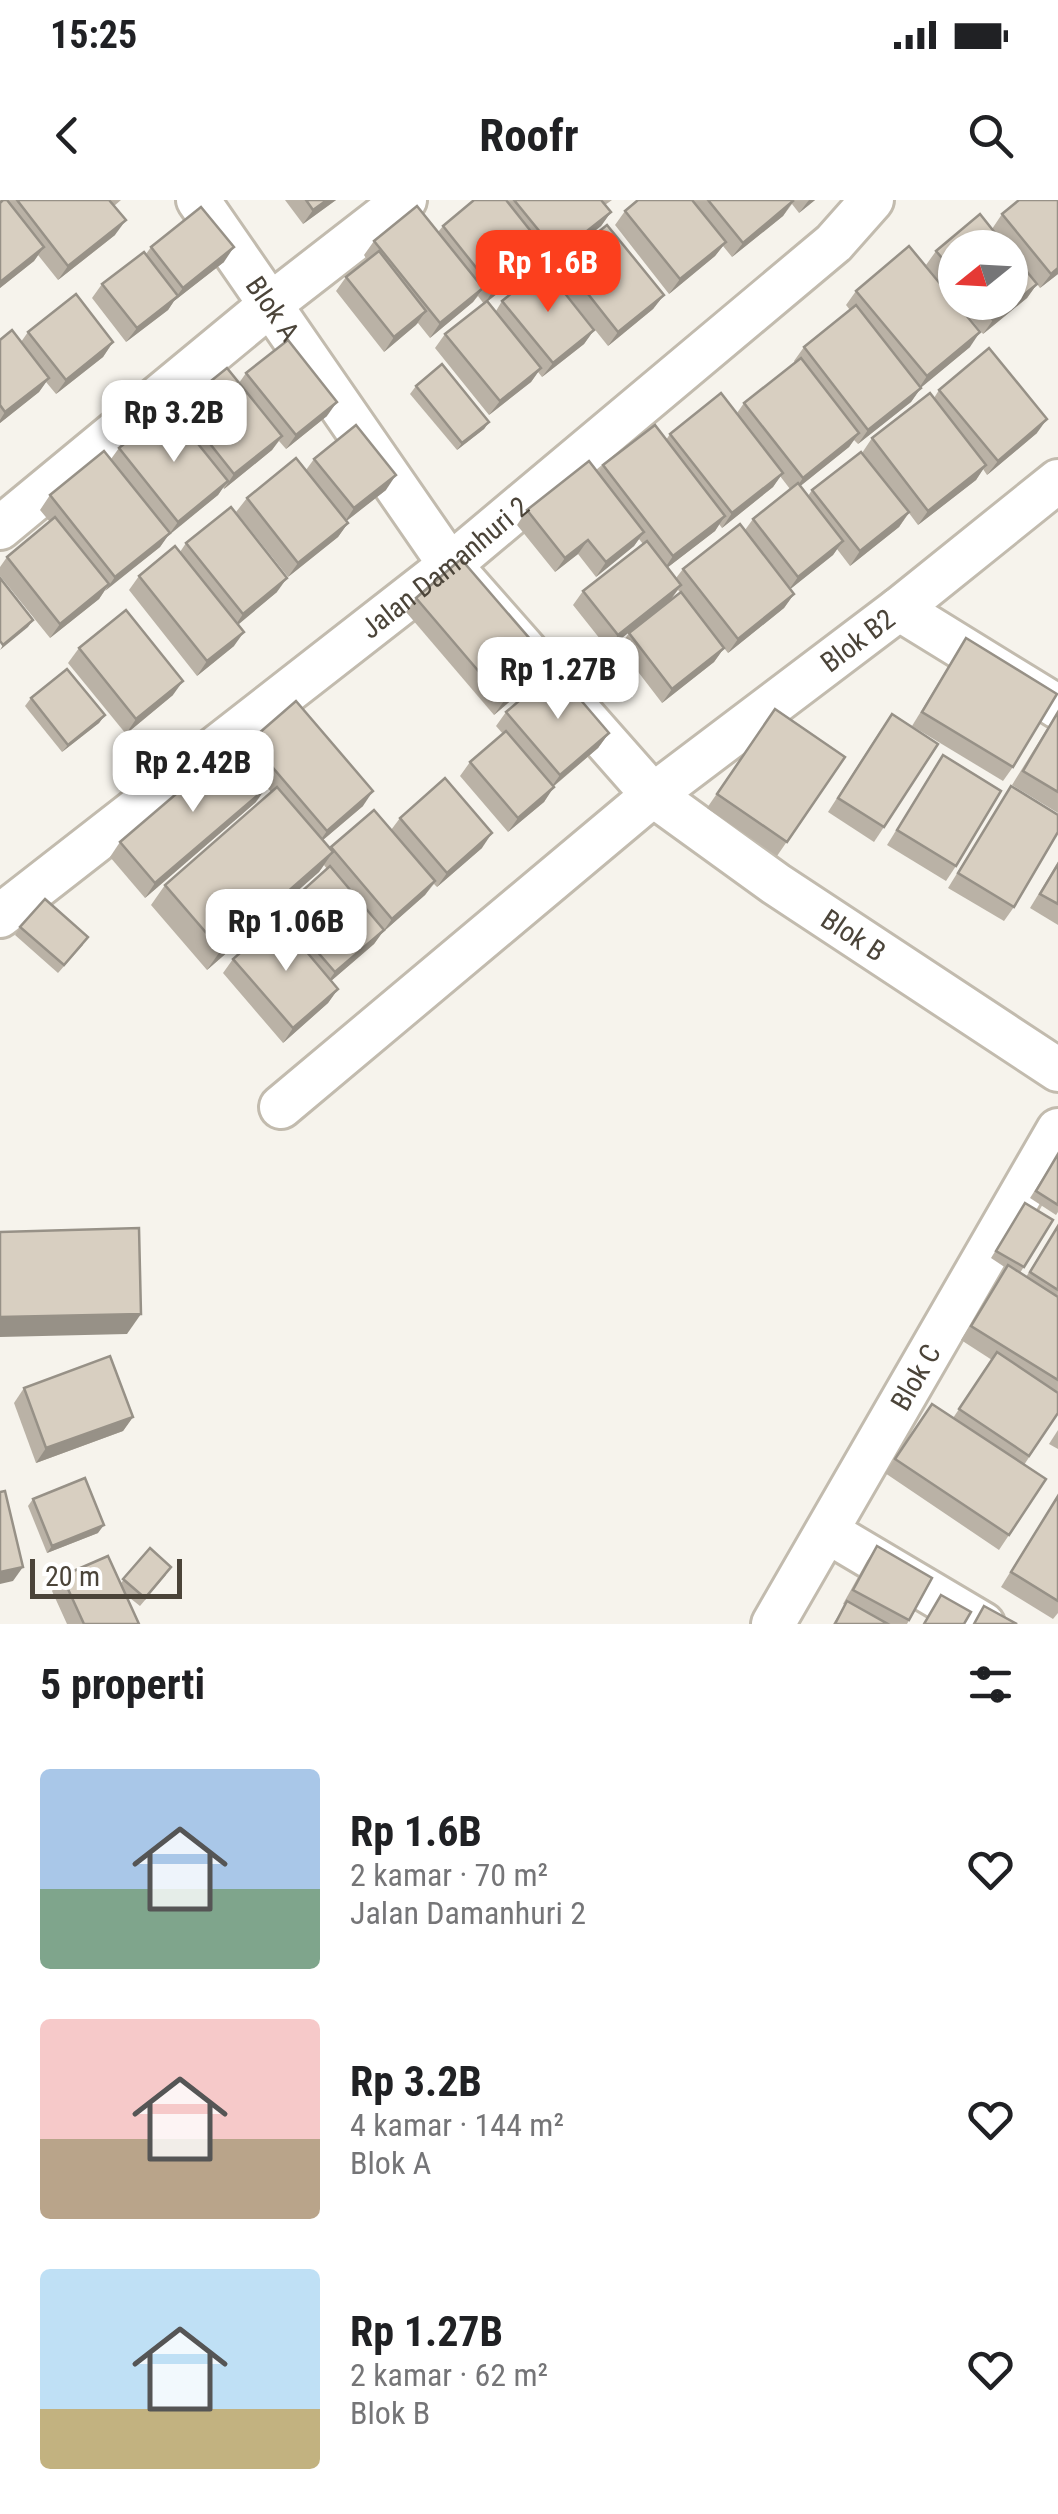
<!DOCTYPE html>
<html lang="id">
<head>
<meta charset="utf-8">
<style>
	:root { --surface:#fff; --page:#f6f6f6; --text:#202124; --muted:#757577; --accent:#fc3f1d }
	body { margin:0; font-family:"Roboto Condensed",sans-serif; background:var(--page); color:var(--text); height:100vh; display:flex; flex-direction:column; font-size:38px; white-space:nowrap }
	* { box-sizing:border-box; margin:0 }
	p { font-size:32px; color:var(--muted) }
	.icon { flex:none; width:55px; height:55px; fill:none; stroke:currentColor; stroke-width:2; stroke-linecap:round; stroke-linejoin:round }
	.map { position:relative; height:1424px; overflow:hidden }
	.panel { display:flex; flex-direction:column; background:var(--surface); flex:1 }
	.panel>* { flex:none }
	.needle { width:65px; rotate:252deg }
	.controls { position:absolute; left:938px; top:30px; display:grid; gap:20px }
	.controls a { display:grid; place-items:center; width:90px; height:90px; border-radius:50%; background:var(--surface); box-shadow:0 2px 8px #0004; font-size:50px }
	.scale { position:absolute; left:30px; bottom:25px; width:152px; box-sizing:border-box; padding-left:10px; border:5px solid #4b4439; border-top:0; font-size:28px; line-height:35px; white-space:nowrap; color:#4b4439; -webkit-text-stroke:8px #fff; paint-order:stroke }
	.price { position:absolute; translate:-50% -85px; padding:0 22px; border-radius:20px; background:#fff; color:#222; font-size:32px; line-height:65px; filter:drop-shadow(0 2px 5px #0008) }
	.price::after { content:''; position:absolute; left:50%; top:60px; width:30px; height:22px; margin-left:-15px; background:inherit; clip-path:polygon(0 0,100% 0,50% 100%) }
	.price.active { background:var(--accent); color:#fff }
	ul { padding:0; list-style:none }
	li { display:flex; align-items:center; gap:30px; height:250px; padding:0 40px }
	li span { display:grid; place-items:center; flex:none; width:280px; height:200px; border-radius:10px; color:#555 }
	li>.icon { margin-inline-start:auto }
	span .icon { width:120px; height:120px; fill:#fffc; stroke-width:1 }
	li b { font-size:42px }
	h2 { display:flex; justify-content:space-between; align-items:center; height:120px; padding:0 40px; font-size:42px }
	.status { display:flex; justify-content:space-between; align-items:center; height:70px; padding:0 50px; background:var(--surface); direction:ltr }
	.status svg { height:28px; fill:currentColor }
	header { display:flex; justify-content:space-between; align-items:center; height:130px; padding:0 40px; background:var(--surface); font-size:45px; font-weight:700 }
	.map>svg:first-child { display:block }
</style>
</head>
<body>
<div class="status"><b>15:25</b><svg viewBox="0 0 49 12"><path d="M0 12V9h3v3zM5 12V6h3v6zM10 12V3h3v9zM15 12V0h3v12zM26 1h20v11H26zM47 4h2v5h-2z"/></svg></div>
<header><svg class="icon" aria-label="back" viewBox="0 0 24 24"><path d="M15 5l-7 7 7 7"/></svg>Roofr<svg class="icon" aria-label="search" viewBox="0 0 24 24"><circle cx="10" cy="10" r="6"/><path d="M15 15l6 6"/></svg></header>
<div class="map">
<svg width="1058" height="1424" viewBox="0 0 1058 1424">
	<rect width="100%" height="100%" fill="#f6f3ec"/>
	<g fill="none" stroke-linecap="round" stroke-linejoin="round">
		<g stroke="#c2bbae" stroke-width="48">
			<g id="minor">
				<path id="s1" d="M198 0 450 365 653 595 776 684 1058 870"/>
				<polyline points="0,328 271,104 405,0"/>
				<polyline points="899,409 1058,507"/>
				<path id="s2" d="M0 716 450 365 834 43 872 0"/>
				<path id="s3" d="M281 907 653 595 899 409 1058 281"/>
				<polyline points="828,1332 983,1424"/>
				<path id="s4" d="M773 1424 1058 930"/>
			</g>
		</g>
		<use href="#minor" stroke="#fff" stroke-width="42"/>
	</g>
	<g fill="#bab2a6" fill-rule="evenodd">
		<polygon points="0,0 121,0 114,6 115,35 58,80 38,55 34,61 0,88"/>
		<polygon points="285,0 336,0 303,24"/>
		<polygon points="474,0 612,0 605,5 611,12 601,26 548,68 539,58 535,64 488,101 496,111 502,101 594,130 584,144 542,177 538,172 531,182 489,215 435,148 445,134 484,104 478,96 473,102 430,138 418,123 384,152 336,91 346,77 367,60 364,55 374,41 438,32 443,26"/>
		<polygon points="638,0 815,0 799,13 792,4 783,16 732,57 723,46 715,56 669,94 615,25 625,11"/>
		<polygon points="1002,14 1058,74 1040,88 1037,84 1027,98 983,134 957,102 1010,102 1010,48 955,48 955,100 926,65 936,51 992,29"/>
		<polygon points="151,47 224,62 174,101 168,110 126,142 92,98 102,84 146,54"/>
		<polygon points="562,61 664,95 653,109 608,146 552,76"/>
		<path d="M856 91 970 147 921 187 911 202 858 244 854 240 849 247 800 286 808 296 812 290 862 253 872 238 934 198 939 190 1037 233 987 275 983 269 976 280 918 325 909 313 899 327 850 366 837 349 833 355 790 389 794 394 784 408 728 453 724 448 714 462 662 503 619 447 629 433 680 392 678 390 671 399 608 449 573 405 583 391 643 344 639 339 634 346 596 377 578 354 555 372 517 325 527 310 598 273 603 265 666 240 670 234 737 213 744 203 795 163 794 161 804 147 850 110 846 105ZM780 276 790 289 753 319 745 330 683 369 676 378 668 367 715 331 719 324 722 328 773 287Z"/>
		<polygon points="28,132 113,142 103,157 56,194 46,182 39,192 0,223 0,140 21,142"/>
		<polygon points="246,173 327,216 286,249 279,241 272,250 224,289 223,287 218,295 168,335 160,347 105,390 99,399 50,438 0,376 0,367 7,357 50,322 40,310 50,295 111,259 119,248 174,215 180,206 239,183"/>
		<polygon points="416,186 489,222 484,229 457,250 410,194"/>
		<polygon points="314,259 386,290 346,321 348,323 338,337 288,377 236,312 247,298 306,270"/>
		<polygon points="186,343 277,392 238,424 234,446 197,476 129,390 139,376 180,352"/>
		<polygon points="416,398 539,476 494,515 406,412"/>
		<polygon points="966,438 1013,567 1003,581 912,526"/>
		<polygon points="79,448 173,495 126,534 68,463"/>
		<polygon points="31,498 105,515 99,523 62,552 25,506"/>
		<polygon points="775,509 845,557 777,656 707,608"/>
		<polygon points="1058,511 1058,613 1012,585"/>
		<polygon points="506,512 609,533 598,548 553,587 544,602 508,632 460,576 470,562 503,534 496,526"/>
		<polygon points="882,528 884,627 874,642 828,612"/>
		<polygon points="250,541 363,606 323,640 330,649 374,610 391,630 400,618 482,648 437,687 434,684 425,695 382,733 374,744 331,781 338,789 328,803 283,843 223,773 233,759 272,726 271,724 281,710 327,669 324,665 319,672 207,770 151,705 165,685 271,592 240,555"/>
		<polygon points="943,555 956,666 946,681 887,645"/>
		<polygon points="1011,586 1014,707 1004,721 948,688"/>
		<polygon points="256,602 145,698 110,657 120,642"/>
		<polygon points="1058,662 1058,725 1030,708"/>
		<polygon points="20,727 83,745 58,773 15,735"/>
		<polygon points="1058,954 1058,1012 1056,1015 1030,998"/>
		<polygon points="1025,1003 1053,1020 1020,1073 1026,1077 1058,1025 1058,1213 1024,1265 1009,1335 999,1350 885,1273 932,1204 953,1218 992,1160 961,1140 1006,1068 991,1058"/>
		<polygon points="24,1188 133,1217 123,1231 36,1263 14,1203"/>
		<polygon points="1058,1230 1058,1249 1049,1244"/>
		<polygon points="1058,1295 1058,1413 1053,1419 1001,1387"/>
		<polygon points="33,1299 98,1333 47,1353 28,1306"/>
		<polygon points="877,1346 932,1378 907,1424 833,1424 845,1405 843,1404 867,1361"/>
		<polygon points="150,1348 166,1375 140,1406 125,1394 139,1424 67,1424 52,1391 62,1376 121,1383"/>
	</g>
	<g fill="#979187">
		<polygon points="327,0 336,0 303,24 313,10"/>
		<polygon points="809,0 815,0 799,13"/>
		<polygon points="793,1 783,16 732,57 743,43"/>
		<polygon points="611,12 601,26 548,68 558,54"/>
		<polygon points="126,20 115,35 58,80 68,66"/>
		<polygon points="726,42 715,56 669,94 680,79"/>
		<polygon points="44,47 34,61 0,88 0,82"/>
		<polygon points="234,47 224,62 174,101 168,110 126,142 137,128 176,97 183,88"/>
		<polygon points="545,49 535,64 484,104 494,90"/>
		<polygon points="1058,68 1058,74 1040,88 1051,74"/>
		<polygon points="1037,84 1027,98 983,134 993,120"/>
		<polygon points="483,88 473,102 430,138 440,123"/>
		<polygon points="664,95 653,109 608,146 618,132"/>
		<polygon points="426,111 416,125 384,152 394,137"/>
		<polygon points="594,130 584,144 542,177 553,163"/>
		<polygon points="980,132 970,147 917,191 927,176"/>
		<polygon points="113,142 103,157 56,194 66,180"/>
		<polygon points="541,168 531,182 489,215 500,201"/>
		<polygon points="49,178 39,192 0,223 0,220 5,212"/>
		<polygon points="921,188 911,202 858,244 868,230"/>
		<polygon points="337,202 327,216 286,249 296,235"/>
		<polygon points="1047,219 1037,233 987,275 998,261"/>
		<polygon points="489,222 484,229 457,250 462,243"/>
		<polygon points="859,233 849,247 793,292 803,278"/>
		<polygon points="282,236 272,250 224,289 234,274"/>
		<polygon points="986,265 976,280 918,325 928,311"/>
		<polygon points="783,273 773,287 722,328 732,313"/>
		<polygon points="396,275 386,290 344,323 354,308"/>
		<polygon points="228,281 218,295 168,336 178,322"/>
		<polygon points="909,312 899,327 850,366 860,351"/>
		<polygon points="725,316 715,331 663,371 673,356"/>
		<polygon points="348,323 338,337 288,377 298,363"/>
		<polygon points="644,332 634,346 596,377 606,362"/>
		<polygon points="170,333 160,347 105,391 115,377"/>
		<polygon points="588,340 578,354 555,372 565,358"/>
		<polygon points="843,341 833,355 788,391 798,377"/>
		<polygon points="287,378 277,392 233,429 243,414"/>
		<polygon points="109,384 99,399 50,438 60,424"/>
		<polygon points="681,385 671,399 608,449 618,435"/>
		<polygon points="794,394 784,408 728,453 738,439"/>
		<polygon points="33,420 28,427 0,450 3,445"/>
		<polygon points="244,432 234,446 197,476 207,461"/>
		<polygon points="724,448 714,462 662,503 672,489"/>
		<polygon points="549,461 539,476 494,515 504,501"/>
		<polygon points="183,481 173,495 126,534 136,519"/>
		<polygon points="105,515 99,523 62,552 68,545"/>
		<polygon points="609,533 598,548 550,589 560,575"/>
		<polygon points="554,587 544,602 508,632 518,618"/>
		<polygon points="266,588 256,602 145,698 155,683"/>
		<polygon points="373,591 363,606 317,645 327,631"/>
		<polygon points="492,633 482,648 437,687 447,673"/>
		<polygon points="333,652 319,672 207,770 221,750"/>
		<polygon points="435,681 425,695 382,733 392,719"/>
		<polygon points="384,730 374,744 324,787 335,772"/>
		<polygon points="338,789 328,803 283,843 293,828"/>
		<polygon points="141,1114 127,1134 0,1137 0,1117"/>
		<polygon points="133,1217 123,1231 36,1263 46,1248"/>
		<polygon points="104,1325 98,1333 47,1353 52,1346"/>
		<polygon points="23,1367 13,1381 0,1384 0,1372"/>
	</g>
	<g fill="#d8cfc1" stroke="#979187" stroke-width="2.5">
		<polygon points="3,0 7,0 44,47 0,82 0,3"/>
		<polygon points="17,0 109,0 126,20 68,66"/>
		<polygon points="306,0 327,0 313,10"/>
		<polygon points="474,0 506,0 545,49 494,90 443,26"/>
		<polygon points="514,0 601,0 611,12 558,54"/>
		<polygon points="638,0 692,0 726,42 680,79 625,11"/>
		<polygon points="708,0 792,0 793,1 743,43"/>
		<polygon points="1019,0 1058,0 1058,68 1051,74 1002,14"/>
		<polygon points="417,6 483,88 440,123 374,41"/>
		<polygon points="201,7 234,47 183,88 151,47"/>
		<polygon points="980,14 1007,48 955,48 955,73 936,51"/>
		<polygon points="607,25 664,95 618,132 562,61"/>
		<polygon points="909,46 980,132 927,176 856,91"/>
		<polygon points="379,51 426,111 394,137 346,77"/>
		<polygon points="1010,51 1037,84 993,120 979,102 1010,102"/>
		<polygon points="144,52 178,96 137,128 102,84"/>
		<polygon points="544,67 594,130 553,163 502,101"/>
		<polygon points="76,94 113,142 66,180 28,132"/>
		<polygon points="487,101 541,168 500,201 445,134"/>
		<polygon points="856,105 921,188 868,230 804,147"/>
		<polygon points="12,130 49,178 5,212 0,205 0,140"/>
		<polygon points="288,140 337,202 296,235 246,173"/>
		<polygon points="989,148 1047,219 998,261 939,190"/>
		<polygon points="801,158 859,233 803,278 744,203"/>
		<polygon points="442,164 489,222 462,243 416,186"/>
		<polygon points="227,168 282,236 234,274 180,206"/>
		<polygon points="721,193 783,273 732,313 670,234"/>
		<polygon points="930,193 986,265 928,311 872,238"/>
		<polygon points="169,208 228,281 178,322 119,248"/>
		<polygon points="356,225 396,275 354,308 314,259"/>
		<polygon points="655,225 725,316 673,356 603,265"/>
		<polygon points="104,251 170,333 115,377 50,295"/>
		<polygon points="861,252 909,312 860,351 812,290"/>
		<polygon points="296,258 348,323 298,363 247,298"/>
		<polygon points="589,261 644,332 606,362 588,340 565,358 527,310"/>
		<polygon points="798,283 843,341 798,377 753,319"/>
		<polygon points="231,307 287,378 243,414 186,343"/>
		<polygon points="55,317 109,384 60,424 7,357"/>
		<polygon points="740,324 794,394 738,439 683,369"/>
		<polygon points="647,341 681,385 618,435 583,391"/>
		<polygon points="175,346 244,432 207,461 139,376"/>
		<polygon points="461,359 549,461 504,501 416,398"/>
		<polygon points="0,378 33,420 3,445 0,441"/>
		<polygon points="681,392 724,448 672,489 629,433"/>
		<polygon points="126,410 183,481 136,519 79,448"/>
		<polygon points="966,438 1057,494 1013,567 922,512"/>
		<polygon points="67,469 105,515 68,545 31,498"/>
		<polygon points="555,470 609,533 560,575 506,512"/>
		<polygon points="296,501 373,591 327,631 250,541"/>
		<polygon points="775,509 845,557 787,642 717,594"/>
		<polygon points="1058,512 1058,592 1023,571"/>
		<polygon points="892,514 938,544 884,627 838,598"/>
		<polygon points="506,531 554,587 518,618 470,562"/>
		<polygon points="231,547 266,588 155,683 120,642"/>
		<polygon points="943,555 1001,591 956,666 897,630"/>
		<polygon points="445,578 492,633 447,673 400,618"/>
		<polygon points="1011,586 1058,615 1058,632 1014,707 958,673"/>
		<polygon points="277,587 333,652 221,750 165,685"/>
		<polygon points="374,610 435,681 392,719 331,647"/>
		<polygon points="1058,664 1058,704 1040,694"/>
		<polygon points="330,666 384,730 335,772 281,710"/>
		<polygon points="45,699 88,737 64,765 20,727"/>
		<polygon points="279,719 338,789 293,828 233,759"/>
		<polygon points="1058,954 1058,1005 1036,991"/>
		<polygon points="1025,1003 1053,1020 1024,1067 996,1051"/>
		<polygon points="1058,1026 1058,1090 1030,1072"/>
		<polygon points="139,1028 141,1114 0,1117 0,1032"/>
		<polygon points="1008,1065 1058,1097 1058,1180 971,1126"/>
		<polygon points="997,1152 1058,1193 1058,1213 1029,1256 959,1209"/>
		<polygon points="110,1156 133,1217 46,1248 24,1188"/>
		<polygon points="932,1204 1046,1279 1009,1335 895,1259"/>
		<polygon points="85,1278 104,1325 52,1346 33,1299"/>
		<polygon points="5,1291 23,1367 0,1372 0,1292"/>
		<polygon points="1058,1296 1058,1401 1011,1372"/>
		<polygon points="877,1346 932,1378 909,1420 853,1390"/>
		<polygon points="150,1348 171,1367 145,1398 123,1379"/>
		<polygon points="108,1356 139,1424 84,1424 62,1376"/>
		<polygon points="941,1395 971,1412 964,1424 924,1424"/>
		<polygon points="847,1401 888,1424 835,1424"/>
		<polygon points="984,1406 1017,1424 974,1424"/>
	</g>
	<g text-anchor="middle" stroke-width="8" stroke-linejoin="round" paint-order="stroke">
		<g font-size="28" fill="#4b4439" stroke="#fff">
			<text dy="10" stroke="none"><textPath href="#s1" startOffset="132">Blok A</textPath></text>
			<text dy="10" stroke="none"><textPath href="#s2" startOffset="565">Jalan Damanhuri 2</textPath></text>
			<text dy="10" stroke="none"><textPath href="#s3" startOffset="742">Blok B2</textPath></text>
			<text dy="10" stroke="none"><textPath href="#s1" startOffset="995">Blok B</textPath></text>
			<text dy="10" stroke="none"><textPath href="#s4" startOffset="285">Blok C</textPath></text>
		</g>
	</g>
</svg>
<div class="controls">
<a><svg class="needle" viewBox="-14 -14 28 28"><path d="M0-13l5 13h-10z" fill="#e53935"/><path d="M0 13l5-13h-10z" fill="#757577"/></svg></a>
</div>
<div class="scale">20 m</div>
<b class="price active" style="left:548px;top:115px">Rp 1.6B</b>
<b class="price" style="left:174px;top:265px">Rp 3.2B</b>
<b class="price" style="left:558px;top:522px">Rp 1.27B</b>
<b class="price" style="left:193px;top:615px">Rp 2.42B</b>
<b class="price" style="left:286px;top:774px">Rp 1.06B</b>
</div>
<section class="panel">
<h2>5 properti<svg class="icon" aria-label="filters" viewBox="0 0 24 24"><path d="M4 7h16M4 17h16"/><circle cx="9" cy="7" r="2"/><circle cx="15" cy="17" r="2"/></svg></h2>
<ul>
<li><span style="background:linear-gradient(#a9c7e8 60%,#7fa58c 0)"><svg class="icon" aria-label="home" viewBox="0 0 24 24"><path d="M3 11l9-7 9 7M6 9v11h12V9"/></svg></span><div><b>Rp 1.6B</b><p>2 kamar · 70 m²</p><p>Jalan Damanhuri 2</p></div><svg class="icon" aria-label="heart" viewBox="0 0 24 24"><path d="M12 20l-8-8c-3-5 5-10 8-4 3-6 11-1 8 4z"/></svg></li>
<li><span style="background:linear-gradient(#f6c9c9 60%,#b9a48a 0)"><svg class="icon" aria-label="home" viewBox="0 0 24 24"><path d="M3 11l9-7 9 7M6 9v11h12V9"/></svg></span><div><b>Rp 3.2B</b><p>4 kamar · 144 m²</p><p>Blok A</p></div><svg class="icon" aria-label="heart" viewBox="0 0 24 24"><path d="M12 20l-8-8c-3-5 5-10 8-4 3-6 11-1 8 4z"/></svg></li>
<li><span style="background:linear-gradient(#bfe0f5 70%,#c2b280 0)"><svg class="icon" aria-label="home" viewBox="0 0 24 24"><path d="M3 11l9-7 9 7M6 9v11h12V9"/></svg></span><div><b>Rp 1.27B</b><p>2 kamar · 62 m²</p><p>Blok B</p></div><svg class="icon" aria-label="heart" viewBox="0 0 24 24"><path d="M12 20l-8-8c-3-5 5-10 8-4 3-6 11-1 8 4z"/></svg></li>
</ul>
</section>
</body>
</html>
